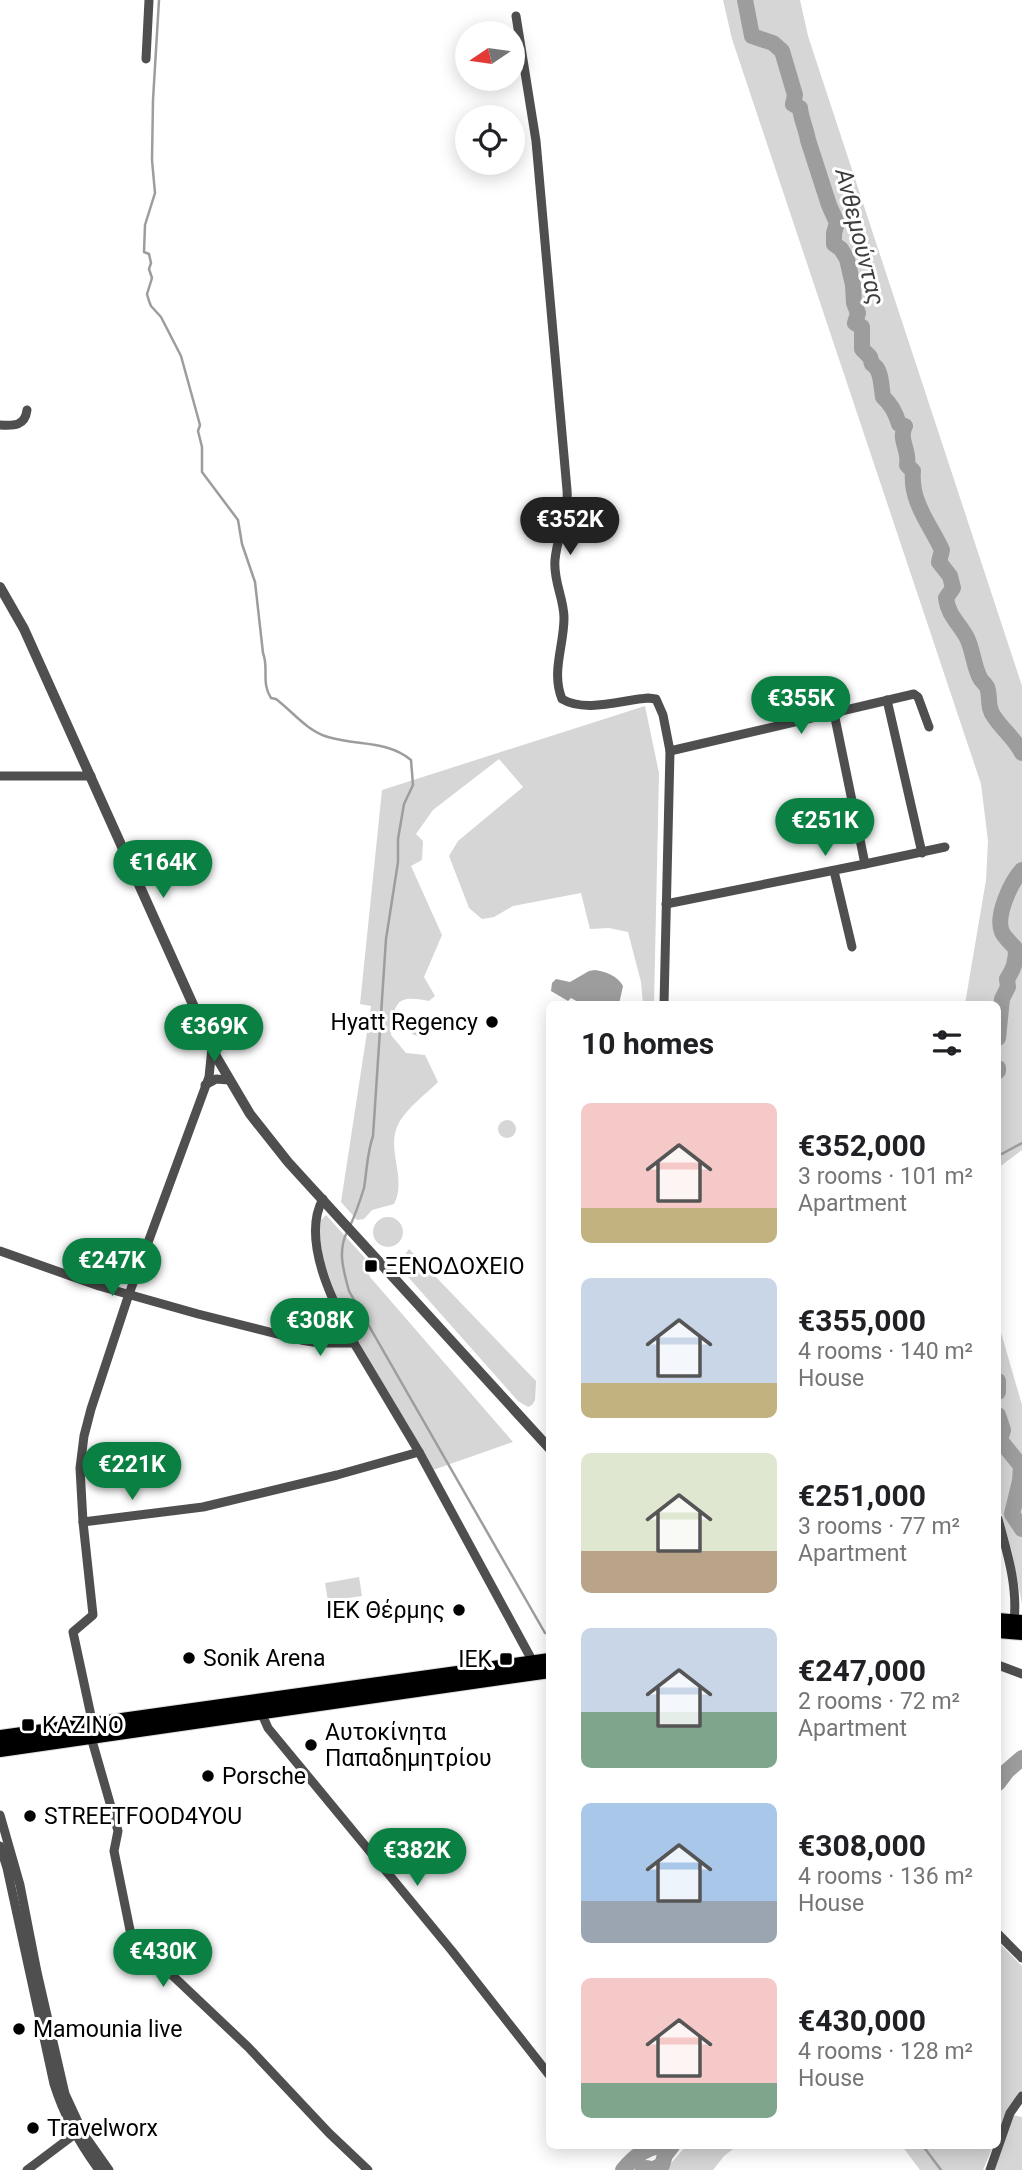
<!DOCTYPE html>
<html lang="en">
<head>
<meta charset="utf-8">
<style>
	:root { --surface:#fff; --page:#f2f2f2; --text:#202124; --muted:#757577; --accent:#0b8043 }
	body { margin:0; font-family:Roboto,sans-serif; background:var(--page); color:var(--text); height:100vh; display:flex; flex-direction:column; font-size:26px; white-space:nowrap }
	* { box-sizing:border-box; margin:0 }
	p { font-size:23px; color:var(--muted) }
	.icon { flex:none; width:38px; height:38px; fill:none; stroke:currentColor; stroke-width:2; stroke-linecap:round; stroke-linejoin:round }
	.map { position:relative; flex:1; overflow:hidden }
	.details { position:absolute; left:546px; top:1001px; width:455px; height:1148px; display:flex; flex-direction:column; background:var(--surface); border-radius:10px; box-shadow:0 4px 18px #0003 }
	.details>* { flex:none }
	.needle { width:46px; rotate:257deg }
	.tools { position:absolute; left:455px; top:21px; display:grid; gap:14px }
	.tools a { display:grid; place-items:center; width:70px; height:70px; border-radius:50%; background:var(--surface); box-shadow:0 4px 18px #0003; font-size:35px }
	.price { position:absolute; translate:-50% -60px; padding:0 16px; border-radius:24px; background:var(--accent); color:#fff; font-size:23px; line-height:46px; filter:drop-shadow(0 2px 4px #0008) }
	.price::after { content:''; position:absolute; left:50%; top:42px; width:21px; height:16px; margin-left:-10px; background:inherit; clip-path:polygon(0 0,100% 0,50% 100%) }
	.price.on { background:#222; color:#fff }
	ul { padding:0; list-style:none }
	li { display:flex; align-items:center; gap:21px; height:175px; padding:0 35px }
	li span { display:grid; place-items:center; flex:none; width:196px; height:140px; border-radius:10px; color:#555 }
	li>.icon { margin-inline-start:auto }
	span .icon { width:84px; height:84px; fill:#fffc; stroke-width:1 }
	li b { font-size:30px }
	h2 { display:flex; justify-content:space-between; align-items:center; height:84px; padding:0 35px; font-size:30px }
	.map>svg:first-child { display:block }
</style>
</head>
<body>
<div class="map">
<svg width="1022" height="2170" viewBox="0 0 1022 2170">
	<rect width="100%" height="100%" fill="#fff"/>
	<g fill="#d6d6d6">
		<polygon points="723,0 800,0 808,36 1022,686 1022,1150 998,1168 998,1004 965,1004 986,880 988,841 981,784 732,39"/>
		<path d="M645 706 659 773 654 1004H643L641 982 628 932 609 928 590 929 581 893 513 906 494 917 482 919 469 908 449 856 458 841 523 787 499 759 433 810 416 834 423 841 422 860 411 866 442 935 424 977 435 996 429 1001C394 994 395 1003 391 1035L406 1053 425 1055 438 1082C425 1095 404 1110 397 1127 387 1151 407 1179 394 1204L372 1210 364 1219 357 1220 341 1202 371 1006 360 1004 382 790Z"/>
		<circle cx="418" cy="1027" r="9"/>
		<circle cx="507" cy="1129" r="9"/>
		<polygon points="326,1215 365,1258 364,1263 370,1277 513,1442 433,1470 344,1316 320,1252 318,1223"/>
		<circle cx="388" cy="1232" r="15"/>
		<polygon points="409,1249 536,1381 535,1400 532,1405 528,1407 518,1401 401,1269 399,1263"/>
		<polygon points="998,1322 1022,1405 1022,1604 1012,1552 998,1502"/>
		<polygon points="359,1577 362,1596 328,1601 325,1583"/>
		<path d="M998 1942 1022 1966V2091C1009 2104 1004 2117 998 2133Z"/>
		<polygon points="1013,2115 1022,2117 1022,2170 992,2170"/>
		<polygon points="686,2146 737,2146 724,2156 713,2170 665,2170"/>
		<polygon points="902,2146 993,2146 983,2170 920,2170"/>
	</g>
	<path fill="#9d9d9d" d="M595 970C606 972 617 975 623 986L619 1004H593L584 1001 580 1003 571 998 568 1001 551 991 552 983 556 979 570 982 589 971Z"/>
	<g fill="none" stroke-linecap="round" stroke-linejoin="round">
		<g stroke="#9d9d9d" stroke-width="2.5">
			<path d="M159 0 153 100 152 160 155 193 145 225 144 252 149 254 151 263 149 269 152 278 147 294 149 301 151 306 161 317 181 356 200 425 198 431 202 447V472L238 520 242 544 255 582 263 653C269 668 261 683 271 698L276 699C293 712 307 731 328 737 357 746 387 740 411 760L413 785 404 804 398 839V862L386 939 373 1136C367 1153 367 1170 364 1188 360 1201 356 1213 350 1226"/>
			<polyline points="998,1156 1022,1143"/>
			<path d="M347 1232C337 1252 344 1272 349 1291L545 1633"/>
			<polyline points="923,2146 941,2170"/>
			<polyline points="650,2147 651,2146"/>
			<polyline points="662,2165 680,2146"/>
		</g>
		<g stroke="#9d9d9d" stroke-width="16">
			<path d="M745 0 752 36 773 43 782 51 795 95 793 104 800 108C801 119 806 128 808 140L829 205 837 223 834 233V244L841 249 847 259 853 285 854 303 858 313 855 323 862 327V349L870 357 872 364C882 369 881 386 883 397 891 404 896 414 899 424L905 426C898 439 910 451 907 465L913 471C910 502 930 524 942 550L939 562 950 576 953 588 946 598C948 615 958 622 966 636 973 648 973 665 980 678 981 681 985 683 987 687 991 697 986 707 995 718 1004 731 1015 739 1022 753"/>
			<path d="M998 1038 1002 999 1008 987 1007 979C1014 969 1016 961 1016 949 1012 944 1004 937 1002 932 995 916 1011 882 1022 870"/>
			<polyline points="998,1068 998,1071"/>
			<polyline points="998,1381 998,1392"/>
			<polyline points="998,1415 1003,1430 1000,1440 1021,1466 1020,1481 1012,1514 1022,1529"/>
			<polyline points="998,1783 1007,1771 1022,1758"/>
			<path d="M623 2170C633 2158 644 2148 659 2146"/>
			<polyline points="643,2170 647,2168 652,2170 662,2165 665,2155 672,2146"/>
		</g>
		<g stroke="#dbdbdb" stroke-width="16">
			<g id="primary">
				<polyline points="998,1620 1022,1622"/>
				<polyline points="998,1631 1022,1633"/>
				<polyline points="0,1737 550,1660"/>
				<polyline points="0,1750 550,1671"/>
			</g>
		</g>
		<g stroke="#4f4f4f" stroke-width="9">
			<path d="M516 16 536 141 567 490C569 515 557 536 555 560 553 581 564 598 564 618 564 646 551 672 562 699 585 713 622 700 648 698L656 699 663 715 670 751 664 1004"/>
			<polyline points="146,59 149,0"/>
			<path d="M0 425C14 426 25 426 27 410"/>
			<polyline points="887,700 922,853"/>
			<polyline points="670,751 914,694 918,697 929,727"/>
			<polyline points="0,776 91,776"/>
			<polyline points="865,864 945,847"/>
			<polyline points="834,871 852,947"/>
			<polyline points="666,904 865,864 834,713"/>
			<polyline points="205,1085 216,1079 229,1080"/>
			<path d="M0 1251 99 1286 198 1314 301 1340 319 1343H354C335 1306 300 1240 323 1199"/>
			<polyline points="354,1343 419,1452 533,1662"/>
			<path d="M998 1519C1007 1552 1018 1586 1014 1621"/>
			<polyline points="83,1522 80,1468 84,1436 91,1409 129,1294 209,1077 212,1048"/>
			<polyline points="998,1665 1022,1674"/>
			<polyline points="261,1712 268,1728 452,1951 550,2076"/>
			<polyline points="93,1725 73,1632 93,1615 83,1522 203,1507 337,1475 419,1452"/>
			<polyline points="91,1737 118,1831 114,1851 130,1930 135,1940 248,2047 329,2133 368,2170"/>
			<polyline points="0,1815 20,1885 37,1972 65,2094 83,2133 109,2170"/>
			<path d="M0 1846 7 1868 54 2084C64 2116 79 2143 99 2170"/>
			<polyline points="998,1934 1022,1958"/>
			<polyline points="27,2170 75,2134"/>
			<polyline points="990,2170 1010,2113 1022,2096"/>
		</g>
		<polyline stroke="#4f4f4f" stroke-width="10" points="0,587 24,629 217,1058 250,1114 288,1162 550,1449"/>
		<use href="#primary" stroke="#000" stroke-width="14"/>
	</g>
	<g fill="#000" stroke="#fff" stroke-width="2.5">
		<circle cx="492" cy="1022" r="7"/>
		<rect x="364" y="1259" width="14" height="14" rx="3.5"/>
		<circle cx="459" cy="1610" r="7"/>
		<circle cx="189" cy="1658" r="7"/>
		<rect x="499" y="1652" width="14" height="14" rx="3.5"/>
		<rect x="21" y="1718" width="14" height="14" rx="3.5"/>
		<circle cx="311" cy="1745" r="7"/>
		<circle cx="208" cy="1776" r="7"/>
		<circle cx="30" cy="1816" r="7"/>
		<circle cx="19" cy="2029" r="7"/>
		<circle cx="33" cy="2128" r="7"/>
	</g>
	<g text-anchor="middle" stroke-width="6" stroke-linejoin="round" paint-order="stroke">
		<g font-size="23" fill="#000" stroke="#fff" text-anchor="start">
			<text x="478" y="1030" text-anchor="end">Hyatt Regency</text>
			<text x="385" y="1274">ΞΕΝΟΔΟΧΕΙΟ</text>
			<text x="445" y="1618" text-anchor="end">ΙΕΚ Θέρμης</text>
			<text x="203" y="1666">Sonik Arena</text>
			<text x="492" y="1667" text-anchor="end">ΙΕΚ</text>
			<text x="42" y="1733">ΚΑΖΙΝΟ</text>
			<text x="325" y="1740">Αυτοκίνητα<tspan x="325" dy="26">Παπαδημητρίου</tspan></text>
			<text x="222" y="1784">Porsche</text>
			<text x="44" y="1824">STREETFOOD4YOU</text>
			<text x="33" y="2037">Mamounia live</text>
			<text x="47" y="2136">Travelworx</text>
		</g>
		<g font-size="24" font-style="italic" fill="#3e3e3e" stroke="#fff">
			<text transform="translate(860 237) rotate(76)" y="8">Ανθεμούντας</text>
		</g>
	</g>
</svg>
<div class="tools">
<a><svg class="needle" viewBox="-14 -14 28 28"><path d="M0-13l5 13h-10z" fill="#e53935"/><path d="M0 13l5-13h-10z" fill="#757577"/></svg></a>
<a><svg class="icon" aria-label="locate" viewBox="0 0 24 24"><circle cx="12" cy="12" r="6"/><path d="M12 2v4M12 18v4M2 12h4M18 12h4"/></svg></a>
</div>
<b class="price on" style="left:570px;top:557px">€352K</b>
<b class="price" style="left:801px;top:736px">€355K</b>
<b class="price" style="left:825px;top:858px">€251K</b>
<b class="price" style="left:163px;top:900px">€164K</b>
<b class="price" style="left:214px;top:1064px">€369K</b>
<b class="price" style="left:112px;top:1298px">€247K</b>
<b class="price" style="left:320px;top:1358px">€308K</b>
<b class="price" style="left:132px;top:1502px">€221K</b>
<b class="price" style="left:417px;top:1888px">€382K</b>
<b class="price" style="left:163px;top:1989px">€430K</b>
<section class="details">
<h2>10 homes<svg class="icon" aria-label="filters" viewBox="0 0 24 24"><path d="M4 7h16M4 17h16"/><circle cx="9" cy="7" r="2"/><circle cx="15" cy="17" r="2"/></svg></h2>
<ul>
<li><span style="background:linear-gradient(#f6c9c9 75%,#c2b280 0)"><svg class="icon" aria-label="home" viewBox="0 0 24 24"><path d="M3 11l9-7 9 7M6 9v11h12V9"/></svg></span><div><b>€352,000</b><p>3 rooms · 101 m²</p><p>Apartment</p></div></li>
<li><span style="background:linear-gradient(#c9d6e8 75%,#c2b280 0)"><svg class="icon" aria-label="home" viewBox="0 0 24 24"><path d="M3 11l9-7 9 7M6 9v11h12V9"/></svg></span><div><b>€355,000</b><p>4 rooms · 140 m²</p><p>House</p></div></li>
<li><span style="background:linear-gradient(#dfe7d0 70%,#b9a48a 0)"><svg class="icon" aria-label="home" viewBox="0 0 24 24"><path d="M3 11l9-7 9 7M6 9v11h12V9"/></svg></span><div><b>€251,000</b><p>3 rooms · 77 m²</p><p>Apartment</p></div></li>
<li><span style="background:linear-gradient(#c9d6e8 60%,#7fa58c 0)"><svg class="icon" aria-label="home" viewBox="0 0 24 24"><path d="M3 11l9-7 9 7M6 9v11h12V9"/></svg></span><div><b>€247,000</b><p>2 rooms · 72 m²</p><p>Apartment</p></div></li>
<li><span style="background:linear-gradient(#a9c7e8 70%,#9aa5b1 0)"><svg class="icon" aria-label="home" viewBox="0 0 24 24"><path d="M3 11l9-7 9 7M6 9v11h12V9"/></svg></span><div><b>€308,000</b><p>4 rooms · 136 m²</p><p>House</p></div></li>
<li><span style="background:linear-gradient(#f6c9c9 75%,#7fa58c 0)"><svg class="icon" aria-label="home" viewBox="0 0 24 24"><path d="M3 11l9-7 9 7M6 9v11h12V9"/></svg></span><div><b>€430,000</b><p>4 rooms · 128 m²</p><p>House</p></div></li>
</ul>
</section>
</div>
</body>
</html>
